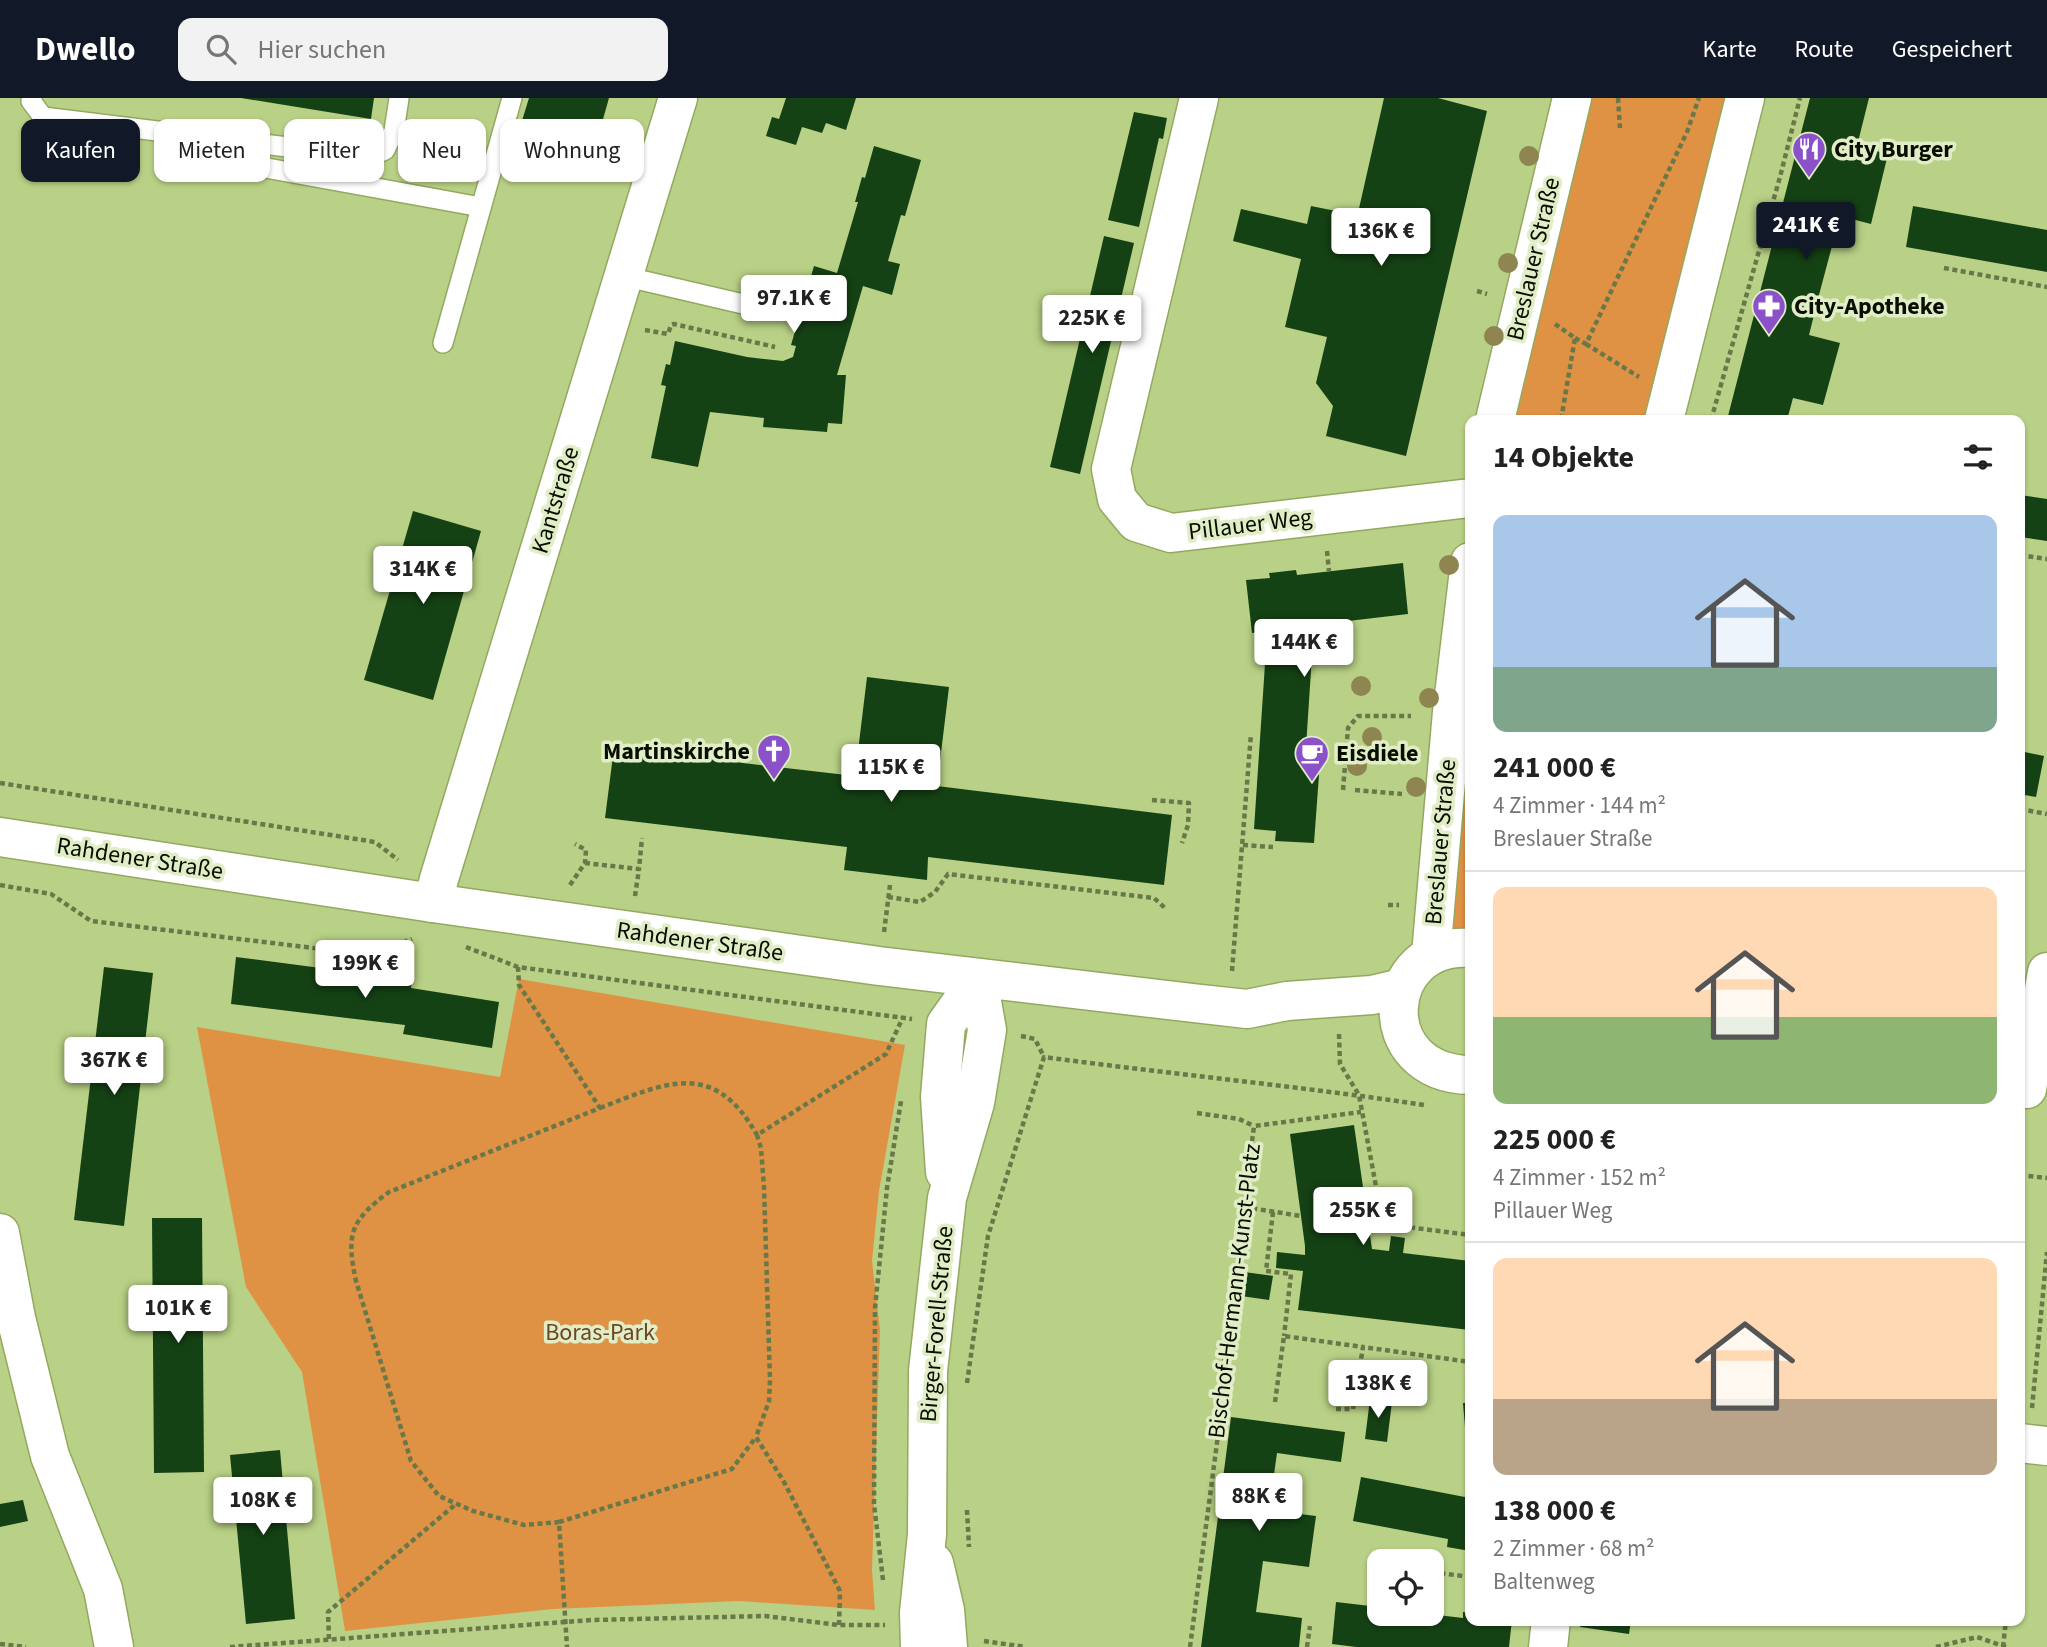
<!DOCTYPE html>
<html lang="de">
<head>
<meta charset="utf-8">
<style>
	:root { --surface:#fff; --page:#f2f2f2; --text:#222; --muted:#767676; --line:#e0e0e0; --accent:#111827 }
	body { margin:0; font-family:"Source Sans 3",sans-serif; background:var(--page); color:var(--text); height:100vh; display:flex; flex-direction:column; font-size:26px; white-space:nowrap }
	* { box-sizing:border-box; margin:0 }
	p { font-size:23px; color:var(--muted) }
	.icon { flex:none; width:38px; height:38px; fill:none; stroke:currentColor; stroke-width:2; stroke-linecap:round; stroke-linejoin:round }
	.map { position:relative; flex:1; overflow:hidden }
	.drawer { position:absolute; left:1465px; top:317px; width:560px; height:1211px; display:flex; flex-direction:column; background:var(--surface); border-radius:14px; box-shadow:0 2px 5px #0004 }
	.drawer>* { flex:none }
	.hud { position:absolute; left:21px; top:21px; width:665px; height:63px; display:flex; gap:14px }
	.fabs { position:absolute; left:1367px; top:1451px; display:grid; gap:14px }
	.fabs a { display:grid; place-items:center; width:77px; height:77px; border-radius:14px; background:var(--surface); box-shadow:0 2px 5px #0004; font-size:35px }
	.price { position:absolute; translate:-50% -60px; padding:0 16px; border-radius:7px; background:#fff; color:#222; font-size:23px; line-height:46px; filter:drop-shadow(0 2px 4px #0008) }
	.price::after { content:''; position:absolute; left:50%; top:42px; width:21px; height:16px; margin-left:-10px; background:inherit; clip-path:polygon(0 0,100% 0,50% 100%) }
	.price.current { background:var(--accent); color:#fff }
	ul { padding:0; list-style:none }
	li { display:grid; align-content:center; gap:14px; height:371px; padding:0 28px }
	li+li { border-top:2px solid var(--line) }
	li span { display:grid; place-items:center; height:217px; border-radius:14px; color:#555 }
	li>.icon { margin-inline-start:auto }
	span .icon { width:126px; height:126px; fill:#fffc; stroke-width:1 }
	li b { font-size:30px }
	h2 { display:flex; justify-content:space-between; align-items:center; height:84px; padding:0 28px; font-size:30px }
	.tag { padding:0 24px; border-radius:14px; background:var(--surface); box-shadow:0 2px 5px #0004; font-size:24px; line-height:63px }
	.tag.current { background:var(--accent); color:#fff }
	header { display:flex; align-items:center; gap:42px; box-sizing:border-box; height:98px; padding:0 35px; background:var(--accent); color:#fff }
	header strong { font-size:33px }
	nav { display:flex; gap:38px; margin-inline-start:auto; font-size:24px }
	.search { width:490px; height:63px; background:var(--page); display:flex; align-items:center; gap:18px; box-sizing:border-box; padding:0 24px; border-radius:14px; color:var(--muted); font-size:26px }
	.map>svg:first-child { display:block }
</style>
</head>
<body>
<header>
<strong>Dwello</strong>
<div class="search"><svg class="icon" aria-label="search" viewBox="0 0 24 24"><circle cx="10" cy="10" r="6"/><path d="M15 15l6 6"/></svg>Hier suchen</div>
<nav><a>Karte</a><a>Route</a><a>Gespeichert</a></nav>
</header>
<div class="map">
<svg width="2047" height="1549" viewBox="0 0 2047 1549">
	<rect width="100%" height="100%" fill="#b9d186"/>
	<g fill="#e09244">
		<polygon points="1581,0 1731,0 1646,322 1508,322"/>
		<polygon points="1470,579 1470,834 1444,830"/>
		<polygon points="519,881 905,947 879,1093 872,1163 880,1232 872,1472 875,1512 739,1503 553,1511 345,1533 302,1274 246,1189 197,929 500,979"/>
	</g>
	<g fill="#154214">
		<polygon points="241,0 374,0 371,21"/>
		<polygon points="529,0 609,0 592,60 517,39"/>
		<polygon points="786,0 856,0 846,32 826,25 822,35 802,29 796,47 766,38 772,19 779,21"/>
		<polygon points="1384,0 1438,0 1487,13 1406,358 1326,338 1333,308 1316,285 1327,239 1285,229 1301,161 1233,143 1241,111 1307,126 1311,108 1346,115 1341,134 1353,137"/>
		<polygon points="1810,0 1869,0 1857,48 1888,56 1871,126 1840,118 1819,197 1809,237 1840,245 1823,307 1793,300 1787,322 1727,322"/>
		<polygon points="1134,14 1167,20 1163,41 1159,40 1139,129 1108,122"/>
		<polygon points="874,48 921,62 905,118 901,117 888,163 900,166 892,197 863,188 837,277 846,277 842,326 828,325 827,334 763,329 764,320 710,314 698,369 651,360 666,288 661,287 666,266 670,267 675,243 747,259 783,263 793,259 796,248 791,247 814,168 837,175 858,104 855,104 862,79 865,80"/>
		<polygon points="1913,108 2047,132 2047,174 1906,149"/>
		<polygon points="1104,138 1134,145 1080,376 1050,369"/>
		<polygon points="2020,397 2047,401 2047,443 2020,439"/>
		<polygon points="413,413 481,433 433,602 364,582"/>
		<polygon points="1403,465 1408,516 1314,527 1306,649 1321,650 1314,745 1275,743 1276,733 1254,731 1265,566 1272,567 1274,532 1252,535 1246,482 1270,480 1269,475 1296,472 1297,477"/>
		<polygon points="867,579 949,589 937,688 1172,717 1164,787 928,759 927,782 844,772 847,749 605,720 614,650 855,678"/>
		<polygon points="2020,653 2044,658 2036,699 2020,696"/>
		<polygon points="236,859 412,882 411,890 499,904 492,950 403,936 405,927 231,906"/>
		<polygon points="104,869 153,875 124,1128 74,1122"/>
		<polygon points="1354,1027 1372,1151 1389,1153 1391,1138 1405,1140 1403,1155 1470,1163 1470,1232 1298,1212 1303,1173 1276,1170 1277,1154 1305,1157 1305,1148 1290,1036"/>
		<polygon points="152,1120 202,1120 204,1374 154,1375"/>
		<polygon points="1244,1174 1273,1178 1269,1202 1241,1198"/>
		<polygon points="1370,1301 1392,1304 1387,1344 1365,1341"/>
		<polygon points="1463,1305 1470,1305 1470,1365 1468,1365"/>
		<polygon points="1231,1319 1345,1334 1341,1364 1277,1355 1269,1412 1316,1418 1309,1469 1263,1463 1256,1514 1302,1520 1299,1549 1201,1549"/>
		<polygon points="280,1352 295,1521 246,1526 230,1357"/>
		<polygon points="1361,1379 1470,1400 1470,1453 1447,1449 1448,1441 1353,1423"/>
		<polygon points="23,1402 28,1423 0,1429 0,1406"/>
		<polygon points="1336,1504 1379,1509 1379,1516 1429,1516 1463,1520 1463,1514 1470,1515 1470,1522 1512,1522 1509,1549 1356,1549 1332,1546"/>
		<polygon points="1581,1522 1631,1522 1629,1536 1580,1529"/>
	</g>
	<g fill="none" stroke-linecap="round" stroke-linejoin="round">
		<g stroke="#92a95f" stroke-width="22">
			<g id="service">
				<polyline points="32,0 31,3 43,19 369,59 385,52 394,33 399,0"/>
				<polyline points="200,45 250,67 481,109"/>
				<polyline points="623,178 756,209"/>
				<polyline points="443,245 512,0"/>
			</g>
		</g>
		<g stroke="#92a95f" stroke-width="41">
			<g id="minor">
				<polyline points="1199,0 1111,371 1117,401 1136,424 1171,435 1470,400"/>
				<polyline points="1495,322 1572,0"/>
				<polyline points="1664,322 1745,0"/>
				<polyline points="0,739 433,805 879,868 1193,905 1247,911 1287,903 1372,897 1402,890"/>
				<polyline points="433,805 439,781 678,0"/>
				<path d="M1470 850C1380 844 1370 975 1470 977"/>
				<polyline points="1431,857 1452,614 1470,464"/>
				<polyline points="2027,991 2047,874"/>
				<polyline points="945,1074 940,999 946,926 978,881"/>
				<polyline points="0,1135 16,1220 50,1358 103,1491 114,1549"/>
				<polyline points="2020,1345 2047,1348"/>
				<polyline points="934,1465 945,1512 948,1549"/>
				<polyline points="920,1549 919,1515 927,1436 928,1273 947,1100 975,1005 987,932 978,881"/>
				<polyline points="1548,1549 1551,1522"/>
			</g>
		</g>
		<g stroke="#687849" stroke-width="4.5" stroke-dasharray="5 3.5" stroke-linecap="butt">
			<polyline points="1618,0 1620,30"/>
			<polyline points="1944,170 2047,189"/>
			<polyline points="1477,193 1487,196"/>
			<polyline points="1555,226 1575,240 1561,322"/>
			<polyline points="645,232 668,236 671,227 674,226 775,249"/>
			<polyline points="1575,240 1586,246 1687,34 1699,0"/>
			<polyline points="1586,246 1639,279"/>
			<polyline points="1711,322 1780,79 1800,0"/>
			<polyline points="1327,453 1329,473"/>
			<polyline points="2020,457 2047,461"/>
			<polyline points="1335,526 1335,525"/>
			<polyline points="0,685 375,744 398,762"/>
			<polyline points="1343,692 1348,630 1358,618 1411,618"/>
			<polyline points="1355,692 1402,696"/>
			<polyline points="1152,702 1189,705 1188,727 1182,745"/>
			<polyline points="2020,711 2047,716"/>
			<polyline points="1243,747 1273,749"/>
			<polyline points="585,765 639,771 642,740"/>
			<polyline points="0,787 51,796 91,823 371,857 412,841"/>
			<polyline points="570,787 585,765 586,752 575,746"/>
			<polyline points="635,798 639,771"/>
			<polyline points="888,799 920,804 935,794 948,776 1154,800 1165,810"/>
			<polyline points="1388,807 1399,807"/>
			<polyline points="884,834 890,787"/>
			<polyline points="466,849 518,869 912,921"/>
			<path d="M518 869 519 887 600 1010 389 1094C350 1123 346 1136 356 1183L411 1363 439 1398 473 1413 524 1427 559 1424 567 1549"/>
			<polyline points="1232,873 1251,636"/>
			<polyline points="1339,936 1340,966 1359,997 1383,1126"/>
			<polyline points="1021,938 1035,941 1044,959"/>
			<path d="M600 1010C667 984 714 961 757 1037"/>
			<polyline points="1197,1015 1239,1021 1254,1028"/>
			<polyline points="2020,1077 2047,1080"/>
			<polyline points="1244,1109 1301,1118"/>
			<polyline points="1273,1114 1266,1173 1291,1176 1284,1238"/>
			<polyline points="1368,1124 1470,1137"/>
			<path d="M967 1285 988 1138 1044 959C1170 976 1298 988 1424 1007"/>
			<polyline points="1275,1304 1284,1238 1363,1249"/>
			<polyline points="2032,1310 2047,1154"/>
			<polyline points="1336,1311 1353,1311 1363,1249 1470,1264"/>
			<polyline points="2020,1393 2021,1380"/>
			<polyline points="967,1412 969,1449"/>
			<polyline points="559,1424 732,1371 756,1339"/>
			<polyline points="1373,1467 1379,1468"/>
			<polyline points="1432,1474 1470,1479"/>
			<polyline points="883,1482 874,1406 875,1210 887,1090 901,1003"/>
			<polyline points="839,1527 840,1493 784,1384 756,1339 769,1303 770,1282 764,1089 761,1050 757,1037 886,956 903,919"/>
			<polyline points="329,1541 328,1514 456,1406"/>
			<polyline points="984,1543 1026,1549"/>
			<polyline points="0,1546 26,1549"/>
			<polyline points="230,1549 592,1522 765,1518 839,1527 885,1527"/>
			<polyline points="1190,1549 1220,1322 1219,1304 1254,1028 1361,1014"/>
			<polyline points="1307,1549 1310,1528"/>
			<polyline points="1936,1549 1977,1539 2006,1549"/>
			<polyline points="2003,1549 2006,1522"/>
		</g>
		<use href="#service" stroke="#fff" stroke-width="19"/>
		<use href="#minor" stroke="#fff" stroke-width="38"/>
	</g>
	<g fill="#8f8550">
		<circle cx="1529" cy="58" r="10"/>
		<circle cx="1508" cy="165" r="10"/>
		<circle cx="1494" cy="238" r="10"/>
		<circle cx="1449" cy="467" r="10"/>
		<circle cx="1361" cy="588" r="10"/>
		<circle cx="1429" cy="600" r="10"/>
		<circle cx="1372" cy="639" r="10"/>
		<circle cx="1357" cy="668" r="10"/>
		<circle cx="1416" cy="689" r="10"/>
	</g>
	<defs>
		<g id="restaurant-pin" transform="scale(1.75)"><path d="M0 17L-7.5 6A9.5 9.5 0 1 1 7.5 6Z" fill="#8a51c8" stroke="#e0edc7"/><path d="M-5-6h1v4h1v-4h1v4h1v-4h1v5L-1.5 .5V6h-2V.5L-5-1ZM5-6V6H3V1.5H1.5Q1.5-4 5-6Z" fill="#fff"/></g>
		<g id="pharmacy-pin" transform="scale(1.75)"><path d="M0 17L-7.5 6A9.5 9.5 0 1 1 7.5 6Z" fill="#8a51c8" stroke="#e0edc7"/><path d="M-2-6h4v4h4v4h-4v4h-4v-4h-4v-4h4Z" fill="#fff"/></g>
		<g id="church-pin" transform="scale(1.75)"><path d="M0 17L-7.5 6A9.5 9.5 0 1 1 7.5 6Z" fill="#8a51c8" stroke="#e0edc7"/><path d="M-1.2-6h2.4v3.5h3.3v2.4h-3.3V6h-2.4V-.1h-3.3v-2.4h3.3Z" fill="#fff"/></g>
		<g id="cafe-pin" transform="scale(1.75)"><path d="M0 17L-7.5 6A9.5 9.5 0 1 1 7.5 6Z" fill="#8a51c8" stroke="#e0edc7"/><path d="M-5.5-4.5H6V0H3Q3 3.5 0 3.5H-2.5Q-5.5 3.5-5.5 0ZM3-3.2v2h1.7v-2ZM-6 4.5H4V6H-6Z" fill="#fff"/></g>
	</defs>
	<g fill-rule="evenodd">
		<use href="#restaurant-pin" x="1809" y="51"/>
		<use href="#pharmacy-pin" x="1769" y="208"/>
		<use href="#church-pin" x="774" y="653"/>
		<use href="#cafe-pin" x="1312" y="655"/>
	</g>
	<g text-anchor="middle" stroke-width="7" stroke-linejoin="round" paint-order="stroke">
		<g font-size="24" font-weight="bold" fill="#080e00" stroke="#e0edc7" text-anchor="start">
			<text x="1834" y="59">City Burger</text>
			<text x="1794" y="216">City-Apotheke</text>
			<text x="750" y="661" text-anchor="end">Martinskirche</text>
			<text x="1336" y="663">Eisdiele</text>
		</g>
		<g font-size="24" fill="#080e00" stroke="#e0edc7">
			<text transform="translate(1533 161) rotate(-77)" y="8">Breslauer Straße</text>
			<text transform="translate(555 402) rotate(-73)" y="8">Kantstraße</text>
			<text transform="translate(1250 426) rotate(-7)" y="8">Pillauer Weg</text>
			<text transform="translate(1440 744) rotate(-85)" y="8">Breslauer Straße</text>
			<text transform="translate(140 760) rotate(9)" y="8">Rahdener Straße</text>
			<text transform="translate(700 843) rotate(8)" y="8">Rahdener Straße</text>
			<text transform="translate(1234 1193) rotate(-83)" y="8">Bischof-Hermann-Kunst-Platz</text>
			<text transform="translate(936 1226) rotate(-85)" y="8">Birger-Forell-Straße</text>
		</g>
		<g font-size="24" fill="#6c4724" stroke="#e0edc7">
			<text x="600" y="1242">Boras-Park</text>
		</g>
	</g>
</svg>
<div class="fabs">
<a><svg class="icon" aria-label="locate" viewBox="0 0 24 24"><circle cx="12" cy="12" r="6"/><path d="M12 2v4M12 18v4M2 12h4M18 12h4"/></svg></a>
</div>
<b class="price current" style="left:1806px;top:164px">241K €</b>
<b class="price" style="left:1381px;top:170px">136K €</b>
<b class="price" style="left:794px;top:237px">97.1K €</b>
<b class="price" style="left:1092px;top:257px">225K €</b>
<b class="price" style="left:423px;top:508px">314K €</b>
<b class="price" style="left:1304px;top:581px">144K €</b>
<b class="price" style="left:891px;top:706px">115K €</b>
<b class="price" style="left:365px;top:902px">199K €</b>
<b class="price" style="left:114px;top:999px">367K €</b>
<b class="price" style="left:1363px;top:1149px">255K €</b>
<b class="price" style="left:178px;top:1247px">101K €</b>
<b class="price" style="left:1378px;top:1322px">138K €</b>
<b class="price" style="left:1259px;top:1435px">88K €</b>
<b class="price" style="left:263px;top:1439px">108K €</b>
<div class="hud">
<a class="tag current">Kaufen</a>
<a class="tag">Mieten</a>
<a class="tag">Filter</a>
<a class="tag">Neu</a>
<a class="tag">Wohnung</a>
</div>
<section class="drawer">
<h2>14 Objekte<svg class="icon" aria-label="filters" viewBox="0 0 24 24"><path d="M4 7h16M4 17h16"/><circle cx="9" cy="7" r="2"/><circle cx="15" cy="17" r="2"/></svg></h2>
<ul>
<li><span style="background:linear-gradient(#a9c7e8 70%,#7fa58c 0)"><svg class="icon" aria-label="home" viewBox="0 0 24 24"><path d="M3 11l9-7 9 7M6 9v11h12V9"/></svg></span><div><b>241 000 €</b><p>4 Zimmer · 144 m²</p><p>Breslauer Straße</p></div></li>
<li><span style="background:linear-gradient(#ffd9b3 60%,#8fb573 0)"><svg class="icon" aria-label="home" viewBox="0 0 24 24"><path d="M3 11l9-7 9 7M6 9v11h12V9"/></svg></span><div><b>225 000 €</b><p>4 Zimmer · 152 m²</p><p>Pillauer Weg</p></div></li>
<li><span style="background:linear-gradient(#ffd9b3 65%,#b9a48a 0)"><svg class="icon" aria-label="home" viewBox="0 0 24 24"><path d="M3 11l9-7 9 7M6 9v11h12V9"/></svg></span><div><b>138 000 €</b><p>2 Zimmer · 68 m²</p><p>Baltenweg</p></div></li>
</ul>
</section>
</div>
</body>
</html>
